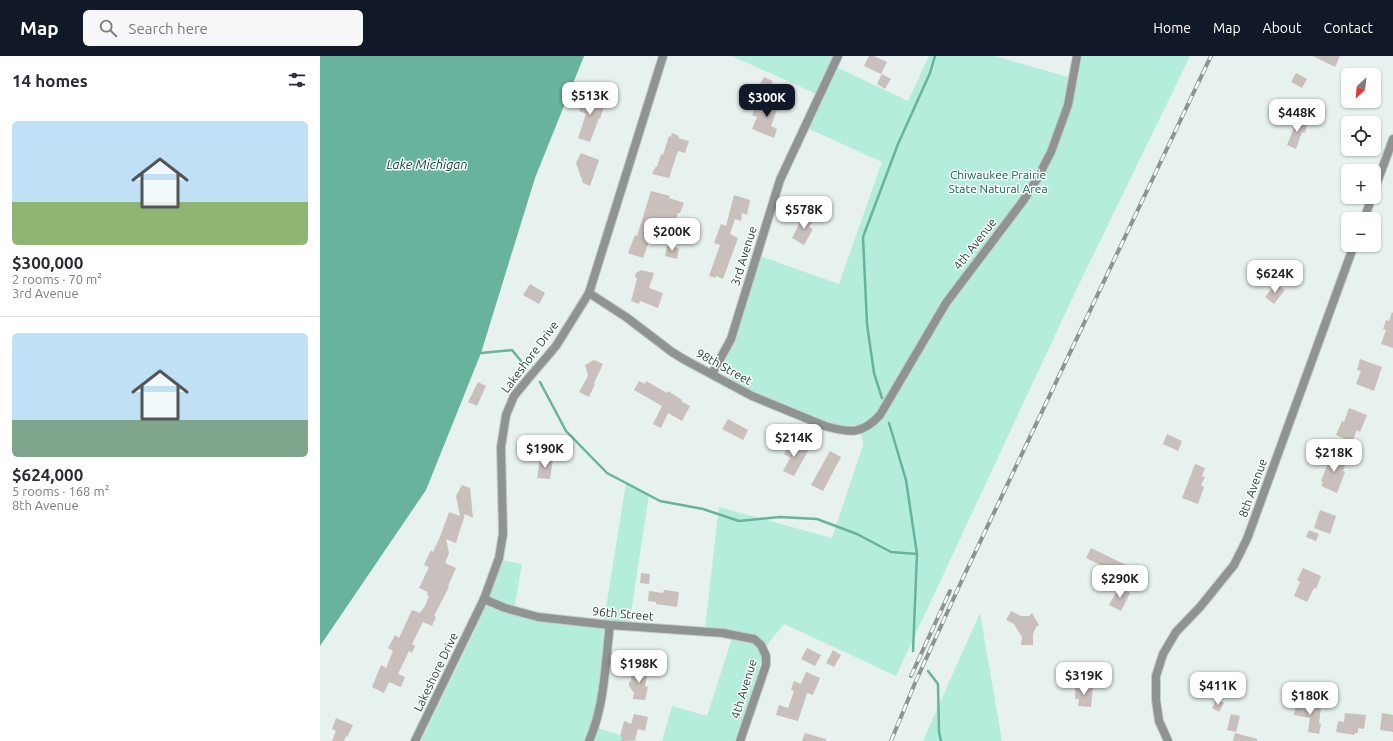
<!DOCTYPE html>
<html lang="en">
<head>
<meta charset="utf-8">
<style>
	:root { --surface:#fff; --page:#f7f7f7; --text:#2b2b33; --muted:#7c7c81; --line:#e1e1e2; --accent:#111827 }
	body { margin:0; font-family:Ubuntu,sans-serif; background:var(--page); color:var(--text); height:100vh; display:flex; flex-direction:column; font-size:15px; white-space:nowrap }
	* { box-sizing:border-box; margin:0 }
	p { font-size:13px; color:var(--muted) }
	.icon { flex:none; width:22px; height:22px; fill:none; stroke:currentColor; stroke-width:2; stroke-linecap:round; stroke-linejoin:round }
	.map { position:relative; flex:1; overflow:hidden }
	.side { display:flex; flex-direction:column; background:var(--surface); width:320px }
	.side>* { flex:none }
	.needle { width:26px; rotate:207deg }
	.controls { position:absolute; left:1021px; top:12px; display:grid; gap:8px }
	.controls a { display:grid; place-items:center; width:40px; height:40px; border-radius:6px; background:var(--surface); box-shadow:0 1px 3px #0004; font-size:20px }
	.price { position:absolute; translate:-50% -34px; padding:0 9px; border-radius:8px; background:#fff; color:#222; font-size:13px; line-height:26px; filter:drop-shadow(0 1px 2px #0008) }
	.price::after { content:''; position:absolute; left:50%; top:24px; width:12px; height:9px; margin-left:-6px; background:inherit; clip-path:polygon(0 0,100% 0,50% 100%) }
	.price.active { background:var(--accent); color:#fff }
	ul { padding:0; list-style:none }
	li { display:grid; align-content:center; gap:8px; height:212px; padding:0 12px }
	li+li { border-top:1px solid var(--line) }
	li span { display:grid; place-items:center; height:124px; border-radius:6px; color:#555 }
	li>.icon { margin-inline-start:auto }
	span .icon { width:72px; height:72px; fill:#fffc; stroke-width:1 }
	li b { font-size:17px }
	h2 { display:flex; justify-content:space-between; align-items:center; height:48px; padding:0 12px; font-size:17px }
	header { display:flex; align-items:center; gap:24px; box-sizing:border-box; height:56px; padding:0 20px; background:var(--accent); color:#fff }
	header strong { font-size:19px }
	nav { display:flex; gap:22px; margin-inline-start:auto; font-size:14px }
	.search { width:280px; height:36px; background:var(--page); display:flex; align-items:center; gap:10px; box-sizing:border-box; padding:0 14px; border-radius:6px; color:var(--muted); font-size:15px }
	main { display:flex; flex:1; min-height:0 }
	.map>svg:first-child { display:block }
</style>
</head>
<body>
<header>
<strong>Map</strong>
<div class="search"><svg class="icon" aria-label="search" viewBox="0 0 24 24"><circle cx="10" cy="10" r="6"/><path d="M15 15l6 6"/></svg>Search here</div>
<nav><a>Home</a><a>Map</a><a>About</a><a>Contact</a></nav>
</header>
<main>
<section class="side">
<h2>14 homes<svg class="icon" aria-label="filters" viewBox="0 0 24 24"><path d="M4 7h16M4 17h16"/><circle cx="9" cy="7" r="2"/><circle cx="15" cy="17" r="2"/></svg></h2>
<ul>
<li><span style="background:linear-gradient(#bfe0f5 65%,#8fb573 0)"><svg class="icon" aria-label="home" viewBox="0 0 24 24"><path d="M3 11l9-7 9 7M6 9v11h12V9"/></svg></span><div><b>$300,000</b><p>2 rooms · 70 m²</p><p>3rd Avenue</p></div></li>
<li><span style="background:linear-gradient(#bfe0f5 70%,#7fa58c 0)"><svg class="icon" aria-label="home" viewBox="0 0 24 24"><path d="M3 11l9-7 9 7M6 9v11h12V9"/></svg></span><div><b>$624,000</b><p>5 rooms · 168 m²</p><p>8th Avenue</p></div></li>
</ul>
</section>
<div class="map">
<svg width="1073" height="685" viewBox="0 0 1073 685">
	<rect width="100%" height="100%" fill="#e7f1ee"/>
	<g fill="#b4eddb">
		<path d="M412 0H514L510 8 588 45 609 0H675L758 24 761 0H870L751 245 576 620 464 568 450 585 442 598 439 616 415 685H342L352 650 387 660 414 576 385 572 399 451 512 482 543 389 541 369 521 370 513 368C494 361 410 333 405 314 403 305 409 297 413 288 424 260 431 230 440 200L519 228 562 106 489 73 503 41Z"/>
		<polygon points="306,427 329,439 309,570 290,574 278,660 266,685 101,685 154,576 182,504 202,508 194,555 284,564"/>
		<polygon points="660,557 682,685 603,685"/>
		<polygon points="275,671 318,685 270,685"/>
	</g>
	<polygon fill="#68b39d" points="0,0 264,0 215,122 161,297 106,434 0,590"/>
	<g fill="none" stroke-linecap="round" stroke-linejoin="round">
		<g stroke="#68b39d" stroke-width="2.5">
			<polyline points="161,297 192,294 201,305"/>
			<polyline points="220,326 246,375 287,417 340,445 383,453 419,465 460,461 497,463 537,478 571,496 597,498"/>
			<polyline points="562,342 554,317 547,268 543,181 578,88 610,17 615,0"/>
			<polyline points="569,367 586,424 597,498 593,595"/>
			<polyline points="608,615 618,628 619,676 621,685"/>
		</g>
	</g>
	<g fill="#c9bfbd">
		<polygon points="549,0 554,0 567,6 561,18 544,10"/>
		<polygon points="993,0 1020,0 1015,11"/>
		<polygon points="976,17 987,23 982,32 971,26"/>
		<polygon points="562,18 571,23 565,33 557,28"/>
		<polygon points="444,21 453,25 449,32 440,28"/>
		<polygon points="265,35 277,38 275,48 284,51 280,63 279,62 270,86 258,82 266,58 259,55"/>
		<polygon points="457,39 465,42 459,55 457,54 451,70 457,73 454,82 432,73 437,61 432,59 435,52 449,56"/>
		<polygon points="978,62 988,66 985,77 982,76 976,93 967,89"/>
		<polygon points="352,77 359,80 358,82 369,85 365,97 358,95 349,122 332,118 336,110 337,111 341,98 343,99 349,80 351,81"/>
		<polygon points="261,97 279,104 270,130 263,127 256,107"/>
		<polygon points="331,135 350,140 349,142 364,147 360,157 358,157 351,177 337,173 334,181 331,180 323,202 308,197 315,179 317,180"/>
		<polygon points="414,139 430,144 427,159 422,157 421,165 415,163 410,178 418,182 403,223 396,220 395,222 389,220 400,189 394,187 401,168 406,170"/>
		<polygon points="484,158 494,163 489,171 493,173 484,189 472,182"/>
		<polygon points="347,190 359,192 357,203 345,200"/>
		<polygon points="958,208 972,213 968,222 955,216"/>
		<polygon points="321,214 334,217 329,232 343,237 338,252 320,245 319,248 311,245 317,223 315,220 316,217"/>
		<polygon points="955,227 965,234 954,248 945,241 951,233 953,234"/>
		<polygon points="210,228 225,237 219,248 203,239"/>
		<polygon points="1072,256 1073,257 1073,292 1061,288 1066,274 1063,273 1066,264 1069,265"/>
		<polygon points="1040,303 1062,311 1054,335 1036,328 1041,315 1037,314"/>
		<polygon points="274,304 283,308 274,327 275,328 269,341 259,336 268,320 265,309"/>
		<polygon points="319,325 325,328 326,325 347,337 348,335 362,344 361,345 370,350 362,365 348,357 341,372 333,368 342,350 314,334"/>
		<polygon points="158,326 166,330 157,350 148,346"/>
		<polygon points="1029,352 1047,359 1040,376 1037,374 1032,386 1016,379 1022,365 1024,366"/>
		<polygon points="408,363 428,374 423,384 402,373"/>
		<polygon points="847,378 862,385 858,395 843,388"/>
		<polygon points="471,385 488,395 474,420 463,415 470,402 464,398"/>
		<polygon points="510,395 521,401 503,435 491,429"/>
		<polygon points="1012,397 1027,404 1023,415 1025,416 1017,437 1001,430 1003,426 1001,425"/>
		<polygon points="220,403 233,404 230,423 217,422"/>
		<polygon points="875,408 885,412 882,420 885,421 881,429 884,431 878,448 862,442"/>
		<polygon points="142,429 150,432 153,462 145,458 136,487 126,483 129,497 125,507 136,512 128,530 129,531 114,560 116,561 112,570 103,566 92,588 95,590 92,597 89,595 78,618 85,621 81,631 69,626 64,637 52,631 61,609 66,612 73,595 68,592 75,579 79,582 92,554 100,557 105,550 109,540 107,539 108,536 99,532 109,511 104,509 111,494 113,496 120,481 129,456 140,460 136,440"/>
		<polygon points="1000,454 1016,460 1010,478 994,472"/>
		<polygon points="989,474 999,478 996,485 986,481"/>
		<polygon points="771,492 806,509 801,519 766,502"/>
		<polygon points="983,512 1001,520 996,533 994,532 987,546 974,540 980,526 977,524"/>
		<polygon points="321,517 330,518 329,528 320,527"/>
		<polygon points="799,531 810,537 801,555 789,549"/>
		<polygon points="344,534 359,536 357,551 336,548 336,546 328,545 329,535 343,537"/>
		<polygon points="691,555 701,560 709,560 712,557 719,569 716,571 713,578 713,589 701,589 702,581 694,568 686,564"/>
		<polygon points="487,592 501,599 495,610 481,603"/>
		<polygon points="513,594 521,599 514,611 506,607"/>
		<polygon points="312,613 328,616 325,630 328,631 325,644 313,643 314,637 309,630 309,626 311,625"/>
		<polygon points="486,616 500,622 493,639 487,637 478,665 456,659 459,649 468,652 474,635 471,633 474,625 481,628"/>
		<polygon points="882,617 894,624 888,635 876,629"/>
		<polygon points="762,630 773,630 771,651 758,650 759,643 755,643 755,632 762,632"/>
		<polygon points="897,643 904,647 899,656 892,652"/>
		<polygon points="976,647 1001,651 999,667 1001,668 999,678 988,676 990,662 974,659"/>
		<polygon points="1025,657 1046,659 1044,673 1038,672 1038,677 1035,677 1034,679 1016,676 1018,665 1024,666"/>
		<polygon points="1062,657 1073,659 1073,676 1060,674"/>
		<polygon points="314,658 328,661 325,675 318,673 315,684 301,685 302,681 300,680 304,665 311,668"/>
		<polygon points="911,658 920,660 916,676 907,674"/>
		<polygon points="16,662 33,669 27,681 26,680 24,685 12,685 16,675 12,673"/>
		<polygon points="485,677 506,683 506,685 482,685"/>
		<polygon points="915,677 937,683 937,685 913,685"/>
	</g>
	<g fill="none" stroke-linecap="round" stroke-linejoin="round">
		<g stroke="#c4cdca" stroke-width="10">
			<g id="street">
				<polyline points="1054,135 1073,83"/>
				<polyline points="1044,163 1052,141"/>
				<path d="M269 237 306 261 352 296 365 304 432 340 505 370C529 377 542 379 560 359L626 247 703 145 717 123 731 96 748 49 757 0"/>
				<polyline points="392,318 411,283 460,124 518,0"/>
				<polyline points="164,543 185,552 218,561 290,569 403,577 423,581 434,583 441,589 446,600 446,609 420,685"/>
				<polyline points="95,685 164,543 179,502 183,478 181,391 186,359 194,340 207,324 236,290 269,237 343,0"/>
				<path d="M269 685C285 649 285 607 290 569"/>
				<polyline points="848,685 839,665 836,644 836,620 843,598 856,576 880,551 914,509 927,483 1034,189"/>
			</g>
		</g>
		<use href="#street" stroke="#8f9392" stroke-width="8"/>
		<g stroke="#8c9391" stroke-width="4">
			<g id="rail">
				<polyline points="591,620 630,535"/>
				<polyline points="571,685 595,627 642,524 891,0"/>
			</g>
		</g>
		<use href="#rail" stroke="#f5fefb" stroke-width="2.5" stroke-dasharray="8" stroke-linecap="butt"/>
	</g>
	<g text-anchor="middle" stroke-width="3" stroke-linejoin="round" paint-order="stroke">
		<g font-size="12" fill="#235f4f" stroke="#f5fefb">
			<text x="678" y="123">Chiwaukee Prairie<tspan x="678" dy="14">State Natural Area</tspan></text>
		</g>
		<g font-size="12" fill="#383c3a" stroke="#f5fefb">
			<text transform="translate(655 188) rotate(-52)" y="4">4th Avenue</text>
			<text transform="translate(424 200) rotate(-73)" y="4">3rd Avenue</text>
			<text transform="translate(210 301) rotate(-53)" y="4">Lakeshore Drive</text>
			<text transform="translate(404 311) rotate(29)" y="4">98th Street</text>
			<text transform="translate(933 432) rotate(-70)" y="4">8th Avenue</text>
			<text transform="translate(303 558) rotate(5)" y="4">96th Street</text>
			<text transform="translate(116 616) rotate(-64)" y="4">Lakeshore Drive</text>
			<text transform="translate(424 633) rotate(-73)" y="4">4th Avenue</text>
		</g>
		<g font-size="13" font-style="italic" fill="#1d4036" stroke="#f5fefb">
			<text x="107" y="113">Lake Michigan</text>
		</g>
	</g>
</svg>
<div class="controls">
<a><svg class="needle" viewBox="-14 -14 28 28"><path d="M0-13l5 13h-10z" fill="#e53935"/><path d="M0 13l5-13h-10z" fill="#7c7c81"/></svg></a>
<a><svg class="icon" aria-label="locate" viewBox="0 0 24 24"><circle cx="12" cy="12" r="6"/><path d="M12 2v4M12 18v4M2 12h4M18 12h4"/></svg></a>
<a>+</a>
<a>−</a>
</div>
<b class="price" style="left:270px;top:60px">$513K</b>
<b class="price active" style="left:447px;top:62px">$300K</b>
<b class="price" style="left:977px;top:77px">$448K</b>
<b class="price" style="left:484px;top:174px">$578K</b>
<b class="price" style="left:352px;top:196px">$200K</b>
<b class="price" style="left:955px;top:238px">$624K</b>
<b class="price" style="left:474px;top:402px">$214K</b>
<b class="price" style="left:225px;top:413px">$190K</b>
<b class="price" style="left:1014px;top:417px">$218K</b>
<b class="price" style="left:800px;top:543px">$290K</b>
<b class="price" style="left:319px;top:628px">$198K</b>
<b class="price" style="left:764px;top:640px">$319K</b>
<b class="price" style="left:898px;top:650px">$411K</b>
<b class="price" style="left:990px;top:660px">$180K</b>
</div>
</main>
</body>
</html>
